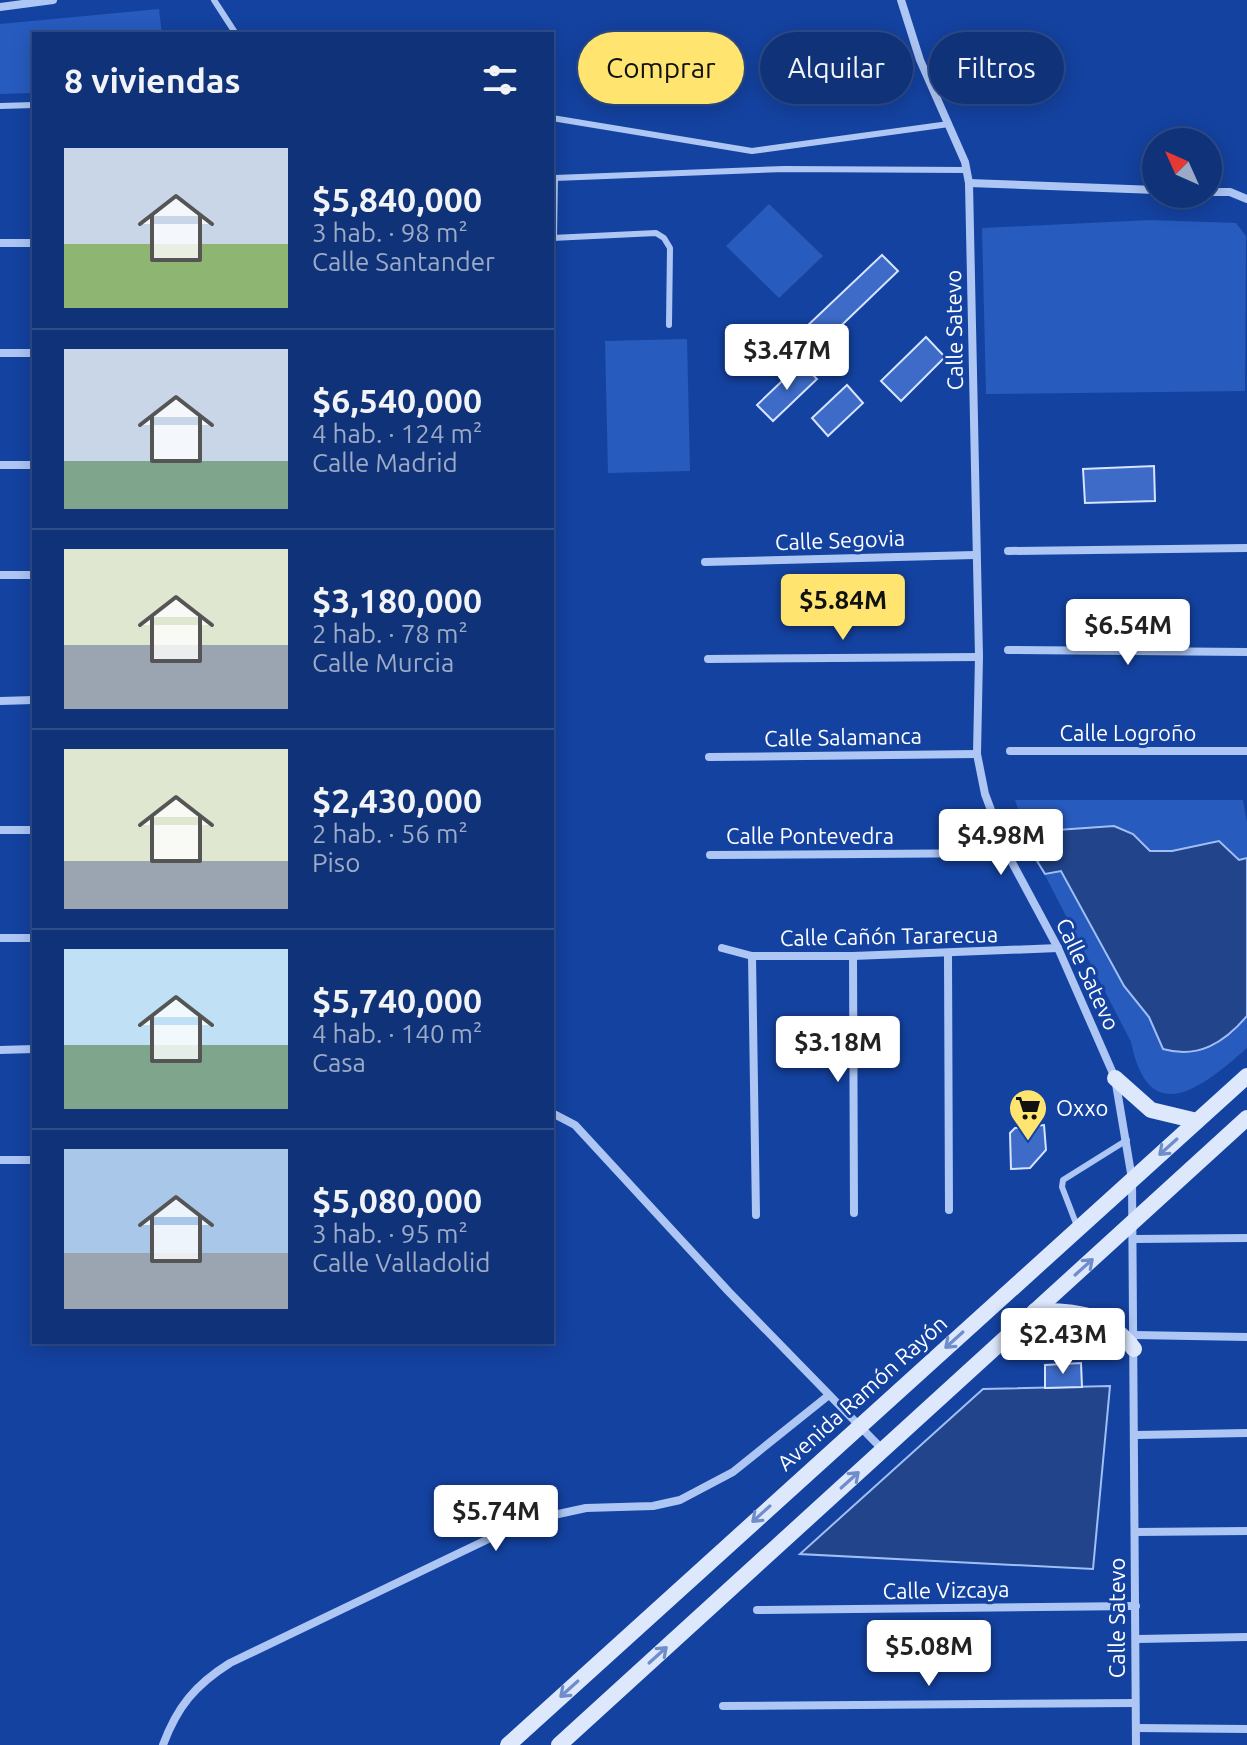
<!DOCTYPE html>
<html lang="es">
<head>
<meta charset="utf-8">
<style>
	:root { --surface:#0f3278; --page:#183a7d; --text:#f1f3f6; --muted:#9baac6; --line:#2f4d8a; --accent:#ffe570 }
	body { margin:0; font-family:Ubuntu,sans-serif; background:var(--page); color:var(--text); height:100vh; display:flex; flex-direction:column; font-size:30px; white-space:nowrap }
	* { box-sizing:border-box; margin:0 }
	p { font-size:26px; color:var(--muted) }
	.icon { flex:none; width:44px; height:44px; fill:none; stroke:currentColor; stroke-width:2; stroke-linecap:round; stroke-linejoin:round }
	.map { position:relative; flex:1; overflow:hidden }
	.details { position:absolute; left:32px; top:32px; width:522px; height:1312px; display:flex; flex-direction:column; background:var(--surface); border-radius:0px; box-shadow:0 4px 20px #0003,0 0 0 2px var(--line) }
	.details>* { flex:none }
	.hud { position:absolute; left:578px; top:32px; width:548px; height:72px; display:flex; gap:16px }
	.needle { width:52px; rotate:315deg }
	.tools { position:absolute; left:1142px; top:128px; display:grid; gap:16px }
	.tools a { display:grid; place-items:center; width:80px; height:80px; border-radius:50%; background:var(--surface); box-shadow:0 4px 20px #0003,0 0 0 2px var(--line); font-size:40px }
	.price { position:absolute; translate:-50% -68px; padding:0 18px; border-radius:8px; background:#fff; color:#222; font-size:26px; line-height:52px; filter:drop-shadow(0 2px 4px #0008) }
	.price::after { content:''; position:absolute; left:50%; top:48px; width:24px; height:18px; margin-left:-12px; background:inherit; clip-path:polygon(0 0,100% 0,50% 100%) }
	.price.current { background:var(--accent); color:#111 }
	ul { padding:0; list-style:none }
	li { display:flex; align-items:center; gap:24px; height:200px; padding:0 32px }
	li+li { border-top:2px solid var(--line) }
	li span { display:grid; place-items:center; flex:none; width:224px; height:160px; border-radius:0px; color:#555 }
	li>.icon { margin-inline-start:auto }
	span .icon { width:96px; height:96px; fill:#fffc; stroke-width:1 }
	li b { font-size:34px }
	h2 { display:flex; justify-content:space-between; align-items:center; height:96px; padding:0 32px; font-size:34px }
	.pill { padding:0 28px; border-radius:36px; background:var(--surface); box-shadow:0 4px 20px #0003,0 0 0 2px var(--line); font-size:28px; line-height:72px }
	.pill.current { background:var(--accent); color:#111 }
	.map>svg:first-child { display:block }
</style>
</head>
<body>
<div class="map">
<svg width="1247" height="1745" viewBox="0 0 1247 1745">
	<rect width="100%" height="100%" fill="#1442a0"/>
	<g fill="#275bbe">
		<polygon points="159,9 162,34 34,34 34,93 0,94 0,24"/>
		<polygon points="769,204 823,256 779,298 726,246"/>
		<polygon points="1150,220 1236,223 1246,236 1245,391 986,394 982,228"/>
		<polygon points="687,339 690,471 608,473 605,341"/>
		<path d="M1015 800H1243L1247 822V1048C1203 1087 1149 1131 1131 1042L1033 852Z"/>
	</g>
	<g fill="#22448b" stroke="#a0bff7" stroke-width="2">
		<path d="M1114 826 1133 834 1150 851H1172L1219 841 1239 860 1247 858V1016C1224 1043 1198 1059 1163 1049L1149 1017 1124 986 1061 871 1045 874 1037 861 1053 855 1048 841 1057 830Z"/>
		<polygon points="1110,1386 1093,1569 800,1554 983,1389"/>
	</g>
	<g fill="#3d6bc7" stroke="#d6e4fd" stroke-width="2">
		<polygon points="882,255 898,271 822,344 806,327"/>
		<polygon points="926,337 945,357 901,401 881,381"/>
		<polygon points="801,363 817,379 773,421 757,405"/>
		<polygon points="847,385 863,403 828,436 812,418"/>
		<polygon points="1154,466 1155,501 1085,503 1083,469"/>
		<polygon points="1044,1125 1046,1150 1030,1168 1011,1169 1010,1133 1015,1128"/>
		<polygon points="1081,1363 1082,1387 1045,1388 1045,1365"/>
	</g>
	<g fill="none" stroke-linecap="round" stroke-linejoin="round">
		<g stroke="#adc6f4" stroke-width="6">
			<polyline points="214,0 236,34"/>
			<polyline points="0,106 34,105"/>
			<polyline points="552,118 752,151 949,124"/>
			<polyline points="552,178 555,178 554,238"/>
			<polyline points="555,178 784,169 967,170"/>
			<polyline points="552,238 656,233 664,238 670,248 669,325"/>
			<polyline points="1077,1226 1062,1187 1063,1180 1127,1140"/>
		</g>
		<g stroke="#adc6f4" stroke-width="8">
			<polyline points="901,0 920,60 965,162 969,183 979,657 977,754 985,794 1007,853 1058,948 1115,1078 1132,1179 1136,1745"/>
			<polyline points="0,7 53,0"/>
			<polyline points="969,183 1156,190"/>
			<polyline points="1208,192 1230,192 1247,199"/>
			<polyline points="0,243 34,243"/>
			<polyline points="0,353 34,353"/>
			<polyline points="0,465 34,465"/>
			<polyline points="1008,551 1247,548"/>
			<polyline points="705,562 975,555"/>
			<polyline points="0,575 34,575"/>
			<polyline points="1008,650 1247,652"/>
			<polyline points="708,659 979,657"/>
			<polyline points="0,701 34,700"/>
			<polyline points="1010,751 1247,751"/>
			<polyline points="709,757 977,754"/>
			<polyline points="0,830 34,830"/>
			<polyline points="710,855 1007,853"/>
			<polyline points="0,938 34,938"/>
			<polyline points="722,948 752,956 853,956 1058,948"/>
			<polyline points="948,955 949,1210"/>
			<polyline points="752,956 756,1215"/>
			<polyline points="853,956 854,1213"/>
			<polyline points="0,1050 34,1049"/>
			<polyline points="552,1113 575,1125 729,1292 882,1449"/>
			<polyline points="0,1160 34,1160"/>
			<polyline points="1134,1239 1247,1238"/>
			<polyline points="1134,1335 1247,1337"/>
			<polyline points="1136,1435 1247,1433"/>
			<polyline points="1135,1532 1247,1531"/>
			<polyline points="757,1610 1136,1606"/>
			<polyline points="1137,1639 1247,1637"/>
			<polyline points="723,1706 1135,1703"/>
			<polyline points="1136,1728 1247,1729"/>
			<path d="M163 1745C177 1707 195 1685 230 1663L526 1521 586 1508 653 1506 680 1500 733 1472 829 1395"/>
		</g>
		<g stroke="#dde8fd" stroke-width="16">
			<polyline points="1115,1078 1151,1110 1197,1121"/>
			<path d="M1035 1311C1078 1311 1106 1313 1134 1349"/>
			<polyline points="508,1745 1247,1076"/>
			<polyline points="559,1745 1247,1118"/>
		</g>
	</g>
	<defs><path id="oneway-shaft" d="M-6 0H5M1.5-3L5.5 0L1.5 3" fill="none" stroke-width="1.6" stroke-linecap="round" stroke-linejoin="round" transform="scale(2)"/></defs>
	<g stroke="#6e8dca">
		<use href="#oneway-shaft" transform="translate(1168 1147) rotate(138)"/>
		<use href="#oneway-shaft" transform="translate(1084 1267) rotate(-42)"/>
		<use href="#oneway-shaft" transform="translate(954 1340) rotate(138)"/>
		<use href="#oneway-shaft" transform="translate(850 1480) rotate(-42)"/>
		<use href="#oneway-shaft" transform="translate(761 1514) rotate(138)"/>
		<use href="#oneway-shaft" transform="translate(658 1655) rotate(-42)"/>
		<use href="#oneway-shaft" transform="translate(569 1689) rotate(138)"/>
	</g>
	<defs>
		<g id="supermarket-pin" transform="scale(2)"><path d="M0 17L-7.5 6A9.5 9.5 0 1 1 7.5 6Z" fill="#ffe570" stroke="#1442a0"/><path d="M-6-5.5h2.5l.6 2H6L4.5 2H-2.5L-4.4-4H-6ZM-1.5 3.2a1.3 1.3 0 1 0 .1 0ZM3 3.2a1.3 1.3 0 1 0 .1 0Z" fill="#111"/></g>
	</defs>
	<g fill-rule="evenodd">
		<use href="#supermarket-pin" x="1028" y="1108"/>
	</g>
	<g text-anchor="middle" stroke-width="6" stroke-linejoin="round" paint-order="stroke">
		<g font-size="22" fill="#fff" stroke="#1442a0">
			<text transform="translate(954 330) rotate(-91)" y="8">Calle Satevo</text>
			<text transform="translate(840 540) rotate(-2)" y="8">Calle Segovia</text>
			<text x="1128" y="741">Calle Logroño</text>
			<text transform="translate(843 737) rotate(-1)" y="8">Calle Salamanca</text>
			<text x="810" y="844">Calle Pontevedra</text>
			<text transform="translate(889 936) rotate(-1)" y="8">Calle Cañón Tararecua</text>
			<text transform="translate(1088 974) rotate(65)" y="8">Calle Satevo</text>
			<text transform="translate(862 1393) rotate(-42)" y="8">Avenida Ramón Rayón</text>
			<text transform="translate(946 1590) rotate(-1)" y="8">Calle Vizcaya</text>
			<text transform="translate(1117 1618) rotate(-90)" y="8">Calle Satevo</text>
		</g>
		<g font-size="22" fill="#fff" stroke="#1442a0" text-anchor="start">
			<text x="1056" y="1116">Oxxo</text>
		</g>
	</g>
</svg>
<div class="tools">
<a><svg class="needle" viewBox="-14 -14 28 28"><path d="M0-13l5 13h-10z" fill="#e53935"/><path d="M0 13l5-13h-10z" fill="#9baac6"/></svg></a>
</div>
<b class="price" style="left:787px;top:392px">$3.47M</b>
<b class="price current" style="left:843px;top:642px">$5.84M</b>
<b class="price" style="left:1128px;top:667px">$6.54M</b>
<b class="price" style="left:1001px;top:877px">$4.98M</b>
<b class="price" style="left:838px;top:1084px">$3.18M</b>
<b class="price" style="left:1063px;top:1376px">$2.43M</b>
<b class="price" style="left:496px;top:1553px">$5.74M</b>
<b class="price" style="left:929px;top:1688px">$5.08M</b>
<div class="hud">
<a class="pill current">Comprar</a>
<a class="pill">Alquilar</a>
<a class="pill">Filtros</a>
</div>
<section class="details">
<h2>8 viviendas<svg class="icon" aria-label="filters" viewBox="0 0 24 24"><path d="M4 7h16M4 17h16"/><circle cx="9" cy="7" r="2"/><circle cx="15" cy="17" r="2"/></svg></h2>
<ul>
<li><span style="background:linear-gradient(#c9d6e8 60%,#8fb573 0)"><svg class="icon" aria-label="home" viewBox="0 0 24 24"><path d="M3 11l9-7 9 7M6 9v11h12V9"/></svg></span><div><b>$5,840,000</b><p>3 hab. · 98 m²</p><p>Calle Santander</p></div></li>
<li><span style="background:linear-gradient(#c9d6e8 70%,#7fa58c 0)"><svg class="icon" aria-label="home" viewBox="0 0 24 24"><path d="M3 11l9-7 9 7M6 9v11h12V9"/></svg></span><div><b>$6,540,000</b><p>4 hab. · 124 m²</p><p>Calle Madrid</p></div></li>
<li><span style="background:linear-gradient(#dfe7d0 60%,#9aa5b1 0)"><svg class="icon" aria-label="home" viewBox="0 0 24 24"><path d="M3 11l9-7 9 7M6 9v11h12V9"/></svg></span><div><b>$3,180,000</b><p>2 hab. · 78 m²</p><p>Calle Murcia</p></div></li>
<li><span style="background:linear-gradient(#dfe7d0 70%,#9aa5b1 0)"><svg class="icon" aria-label="home" viewBox="0 0 24 24"><path d="M3 11l9-7 9 7M6 9v11h12V9"/></svg></span><div><b>$2,430,000</b><p>2 hab. · 56 m²</p><p>Piso</p></div></li>
<li><span style="background:linear-gradient(#bfe0f5 60%,#7fa58c 0)"><svg class="icon" aria-label="home" viewBox="0 0 24 24"><path d="M3 11l9-7 9 7M6 9v11h12V9"/></svg></span><div><b>$5,740,000</b><p>4 hab. · 140 m²</p><p>Casa</p></div></li>
<li><span style="background:linear-gradient(#a9c7e8 65%,#9aa5b1 0)"><svg class="icon" aria-label="home" viewBox="0 0 24 24"><path d="M3 11l9-7 9 7M6 9v11h12V9"/></svg></span><div><b>$5,080,000</b><p>3 hab. · 95 m²</p><p>Calle Valladolid</p></div></li>
</ul>
</section>
</div>
</body>
</html>
